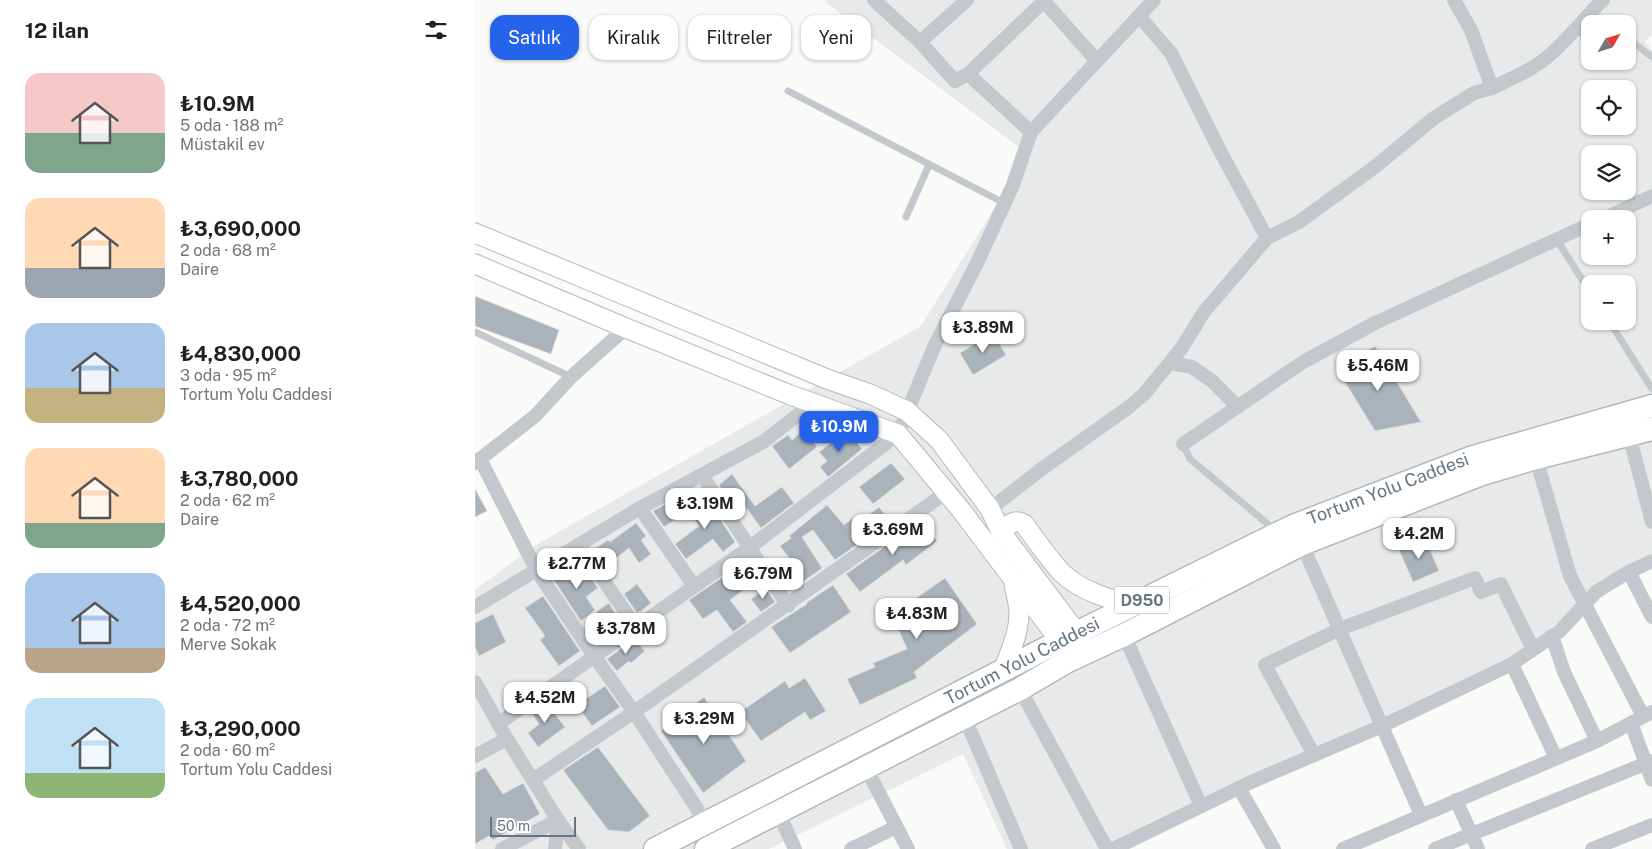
<!DOCTYPE html>
<html lang="tr">
<head>
<meta charset="utf-8">
<style>
	:root { --surface:#fff; --page:#f2f2f2; --text:#202124; --muted:#757577; --accent:#2563eb }
	body { margin:0; font-family:"Public Sans",sans-serif; background:var(--page); color:var(--text); height:100vh; display:flex; flex-direction:column; font-size:19px; white-space:nowrap }
	* { box-sizing:border-box; margin:0 }
	p { font-size:16px; color:var(--muted) }
	.icon { flex:none; width:28px; height:28px; fill:none; stroke:currentColor; stroke-width:2; stroke-linecap:round; stroke-linejoin:round }
	.map { position:relative; flex:1; overflow:hidden }
	.details { display:flex; flex-direction:column; background:var(--surface); width:475px }
	.details>* { flex:none }
	.hud { position:absolute; left:15px; top:15px; width:475px; height:45px; display:flex; gap:10px }
	.needle { width:32px; rotate:51deg }
	.tools { position:absolute; left:1106px; top:15px; display:grid; gap:10px }
	.tools a { display:grid; place-items:center; width:55px; height:55px; border-radius:10px; background:var(--surface); box-shadow:0 1px 4px #0004; font-size:25px }
	.scale { position:absolute; left:15px; bottom:12px; width:86px; box-sizing:border-box; padding-left:5px; border:2px solid #657683; border-top:0; font-size:14px; line-height:18px; white-space:nowrap; color:#657683; -webkit-text-stroke:4px #fff; paint-order:stroke }
	.price { position:absolute; translate:-50% -42px; padding:0 11px; border-radius:10px; background:#fff; color:#222; font-size:16px; line-height:32px; filter:drop-shadow(0 1px 2px #0008) }
	.price::after { content:''; position:absolute; left:50%; top:30px; width:15px; height:11px; margin-left:-8px; background:inherit; clip-path:polygon(0 0,100% 0,50% 100%) }
	.price.active { background:var(--accent); color:#fff }
	ul { padding:0; list-style:none }
	li { display:flex; align-items:center; gap:15px; height:125px; padding:0 25px }
	li span { display:grid; place-items:center; flex:none; width:140px; height:100px; border-radius:15px; color:#555 }
	li>.icon { margin-inline-start:auto }
	span .icon { width:60px; height:60px; fill:#fffc; stroke-width:1 }
	li b { font-size:21px }
	h2 { display:flex; justify-content:space-between; align-items:center; height:60px; padding:0 25px; font-size:21px }
	.pill { padding:0 18px; border-radius:15px; background:var(--surface); box-shadow:0 1px 4px #0004; font-size:18px; line-height:45px }
	.pill.active { background:var(--accent); color:#fff }
	main { display:flex; flex:1; min-height:0 }
	.map>svg:first-child { display:block }
</style>
</head>
<body>
<main>
<section class="details">
<h2>12 ilan<svg class="icon" aria-label="filters" viewBox="0 0 24 24"><path d="M4 7h16M4 17h16"/><circle cx="9" cy="7" r="2"/><circle cx="15" cy="17" r="2"/></svg></h2>
<ul>
<li><span style="background:linear-gradient(#f6c9c9 60%,#7fa58c 0)"><svg class="icon" aria-label="home" viewBox="0 0 24 24"><path d="M3 11l9-7 9 7M6 9v11h12V9"/></svg></span><div><b>₺10.9M</b><p>5 oda · 188 m²</p><p>Müstakil ev</p></div></li>
<li><span style="background:linear-gradient(#ffd9b3 70%,#9aa5b1 0)"><svg class="icon" aria-label="home" viewBox="0 0 24 24"><path d="M3 11l9-7 9 7M6 9v11h12V9"/></svg></span><div><b>₺3,690,000</b><p>2 oda · 68 m²</p><p>Daire</p></div></li>
<li><span style="background:linear-gradient(#a9c7e8 65%,#c2b280 0)"><svg class="icon" aria-label="home" viewBox="0 0 24 24"><path d="M3 11l9-7 9 7M6 9v11h12V9"/></svg></span><div><b>₺4,830,000</b><p>3 oda · 95 m²</p><p>Tortum Yolu Caddesi</p></div></li>
<li><span style="background:linear-gradient(#ffd9b3 75%,#7fa58c 0)"><svg class="icon" aria-label="home" viewBox="0 0 24 24"><path d="M3 11l9-7 9 7M6 9v11h12V9"/></svg></span><div><b>₺3,780,000</b><p>2 oda · 62 m²</p><p>Daire</p></div></li>
<li><span style="background:linear-gradient(#a9c7e8 75%,#b9a48a 0)"><svg class="icon" aria-label="home" viewBox="0 0 24 24"><path d="M3 11l9-7 9 7M6 9v11h12V9"/></svg></span><div><b>₺4,520,000</b><p>2 oda · 72 m²</p><p>Merve Sokak</p></div></li>
<li><span style="background:linear-gradient(#bfe0f5 75%,#8fb573 0)"><svg class="icon" aria-label="home" viewBox="0 0 24 24"><path d="M3 11l9-7 9 7M6 9v11h12V9"/></svg></span><div><b>₺3,290,000</b><p>2 oda · 60 m²</p><p>Tortum Yolu Caddesi</p></div></li>
</ul>
</section>
<div class="map">
<svg width="1177" height="849" viewBox="0 0 1177 849">
	<rect width="100%" height="100%" fill="#fafaf8"/>
	<path fill="#e8e9e9" fill-rule="evenodd" d="M352 0H1177V35L1170 41 1177 51V568L1124 587 1051 651 639 849H532L488 754 294 849H0V590L59 546 446 326 553 154 350 2ZM1115 24H1152V61H1115ZM1115 89H1152V126H1115ZM1115 154H1152V191H1115ZM1115 219H1152V256H1115ZM1115 284H1152V321H1115Z"/>
	<g fill="#aab3b9" stroke="#dcdcda">
		<polygon points="0,296 84,330 76,354 0,326"/>
		<polygon points="518,333 531,355 498,375 485,353"/>
		<polygon points="900,346 946,422 900,431 862,369"/>
		<polygon points="329,430 342,447 314,469 297,446 313,435 317,440"/>
		<polygon points="372,430 387,449 353,477 345,467 352,461 344,452"/>
		<polygon points="416,463 430,479 398,504 384,487"/>
		<polygon points="257,474 280,506 307,487 319,503 286,528 267,502 259,508 244,485"/>
		<polygon points="0,489 12,511 0,517"/>
		<polygon points="230,496 260,542 248,552 238,539 211,559 200,544 224,526 213,510"/>
		<polygon points="194,502 204,517 189,527 178,511"/>
		<polygon points="352,505 369,525 383,514 388,519 404,507 415,521 360,560 338,530 327,537 347,568 318,589 307,576 319,564 305,546 316,538 314,536"/>
		<polygon points="447,520 462,541 431,565 428,560 385,592 371,574"/>
		<polygon points="161,523 171,536 166,540 176,554 164,563 154,548 130,567 118,550 133,540 135,542"/>
		<polygon points="950,538 964,571 938,582 924,550"/>
		<polygon points="106,563 123,588 111,597 120,610 106,621 78,579 87,572 90,576"/>
		<polygon points="258,570 271,588 255,600 272,622 258,632 242,610 228,619 214,600"/>
		<polygon points="470,578 502,624 439,672 442,678 385,705 372,679 400,667 398,663 432,649 417,615"/>
		<polygon points="162,584 176,603 165,612 164,611 162,613 149,594"/>
		<polygon points="358,585 376,612 315,653 296,627 332,604 331,603"/>
		<polygon points="291,588 300,602 286,612 276,599"/>
		<polygon points="68,596 105,651 84,666 65,640 70,636 50,608"/>
		<polygon points="134,603 148,626 137,633 121,612"/>
		<polygon points="18,614 31,642 4,656 0,647 0,623"/>
		<polygon points="159,639 170,651 156,663 154,661 142,671 132,659"/>
		<polygon points="330,678 351,711 335,720 330,712 286,741 265,712 310,681 314,688"/>
		<polygon points="130,686 145,707 117,726 102,705"/>
		<polygon points="229,697 271,761 228,793 186,731"/>
		<polygon points="70,701 90,727 63,747 53,733 64,724 56,712"/>
		<polygon points="123,747 175,816 154,832 133,830 88,770"/>
		<polygon points="10,767 28,794 48,783 65,814 18,840 14,836 0,844 0,773"/>
	</g>
	<g fill="none" stroke-linecap="round" stroke-linejoin="round">
		<g stroke="#b3babf" stroke-width="21">
			<g id="secondary">
				<polyline points="0,233 352,379 395,394 432,411 464,440 515,509 526,532 602,633 608,645"/>
				<polyline points="0,264 151,328 313,394 423,434 486,510 585,641 590,653"/>
				<path d="M526 532C534 525 538 518 549 524 561 540 573 558 587 573 606 591 633 599 658 605"/>
				<path d="M528 671C535 651 544 634 544 613 544 604 541 594 539 585"/>
			</g>
		</g>
		<g stroke="#b4b9bd" stroke-width="25">
			<g id="trunk">
				<polyline points="180,849 585,641 818,526 998,457 1177,406"/>
				<polyline points="231,849 545,689 593,661 649,635 827,544 1007,474 1061,458 1177,429"/>
			</g>
		</g>
		<g stroke="#c3c8cc" stroke-width="7">
			<polyline points="1099,31 1115,36"/>
			<polyline points="1152,43 1160,44 1177,57"/>
			<polyline points="313,91 529,203"/>
			<polyline points="431,217 454,165"/>
			<polyline points="1082,240 1115,292"/>
			<polyline points="1134,321 1177,389"/>
			<polyline points="0,332 96,377"/>
			<polyline points="708,444 715,459 800,530"/>
		</g>
		<g stroke="#c3c8cc" stroke-width="14">
			<polyline points="399,0 445,42"/>
			<polyline points="492,0 445,42 480,81 493,74 570,0"/>
			<polyline points="568,0 622,61 679,0"/>
			<path d="M979 0 996 30 1017 88C1037 78 1060 69 1077 53 1095 37 1110 17 1128 0"/>
			<polyline points="664,16 696,53 743,147 792,238"/>
			<polyline points="493,74 556,132 622,61"/>
			<polyline points="1128,219 1177,196"/>
			<polyline points="695,363 717,367 737,381 763,407"/>
			<polyline points="1154,435 1177,522"/>
			<polyline points="708,444 828,362 900,323 1115,224"/>
			<polyline points="1061,458 1095,576 1168,716"/>
			<polyline points="5,459 62,571 119,656 159,712 232,824"/>
			<polyline points="0,463 60,416 96,377 151,328"/>
			<polyline points="227,475 313,606"/>
			<polyline points="165,508 219,586"/>
			<polyline points="515,509 568,468 654,407 669,394 706,349 729,312 792,238 824,222 901,166 959,118 999,93 1017,88"/>
			<polyline points="827,544 946,815"/>
			<polyline points="104,545 161,627"/>
			<polyline points="1154,572 1177,617"/>
			<polyline points="0,607 165,508 288,442 338,403"/>
			<polyline points="649,635 726,806"/>
			<polyline points="1077,636 1089,672 1122,741"/>
			<polyline points="1037,664 1081,758"/>
			<polyline points="0,682 32,739 83,820 104,849"/>
			<polyline points="545,689 632,849"/>
			<polyline points="490,718 546,849"/>
			<polyline points="1156,723 1177,780"/>
			<polyline points="23,724 274,548 423,434 459,347 502,263 538,185 556,132"/>
			<polyline points="839,755 790,665 865,629 1000,578 1006,592 1026,584 1058,649"/>
			<polyline points="0,756 32,739"/>
			<polyline points="391,768 433,849"/>
			<polyline points="58,780 159,712 472,492"/>
			<polyline points="764,788 799,849"/>
			<polyline points="981,800 1003,849"/>
			<polyline points="303,812 320,849"/>
			<polyline points="27,849 83,820"/>
			<polyline points="80,849 83,820"/>
			<polyline points="376,849 421,827"/>
			<polyline points="638,849 776,782 907,726 1037,664 1085,631 1121,592 1150,574 1177,561"/>
			<polyline points="868,849 1122,741 1177,712"/>
			<polyline points="960,849 1177,761"/>
			<polyline points="1117,849 1177,825"/>
		</g>
		<use href="#secondary" stroke="#fff" stroke-width="19"/>
		<use href="#trunk" stroke="#fff" stroke-width="22"/>
	</g>
	<g text-anchor="middle" stroke-width="5" stroke-linejoin="round" paint-order="stroke">
		<rect fill="#fff" stroke="#939fa8" stroke-width="1" x="639.5" y="586.5" width="55" height="27" rx="4"/>
		<g font-size="16" font-weight="bold" fill="#657683">
			<text x="667" y="606">D950</text>
		</g>
		<g font-size="18" fill="#657683" stroke="#fff">
			<text transform="translate(913 489) rotate(-21)" y="6">Tortum Yolu Caddesi</text>
			<text transform="translate(547 661) rotate(-27)" y="6">Tortum Yolu Caddesi</text>
		</g>
	</g>
</svg>
<div class="tools">
<a><svg class="needle" viewBox="-14 -14 28 28"><path d="M0-13l5 13h-10z" fill="#e53935"/><path d="M0 13l5-13h-10z" fill="#757577"/></svg></a>
<a><svg class="icon" aria-label="locate" viewBox="0 0 24 24"><circle cx="12" cy="12" r="6"/><path d="M12 2v4M12 18v4M2 12h4M18 12h4"/></svg></a>
<a><svg class="icon" aria-label="layers" viewBox="0 0 24 24"><path d="M12 4l9 5-9 5-9-5zM3 14l9 5 9-5"/></svg></a>
<a>+</a>
<a>−</a>
</div>
<div class="scale">50 m</div>
<b class="price" style="left:508px;top:354px">₺3.89M</b>
<b class="price" style="left:903px;top:392px">₺5.46M</b>
<b class="price active" style="left:364px;top:453px">₺10.9M</b>
<b class="price" style="left:230px;top:530px">₺3.19M</b>
<b class="price" style="left:418px;top:556px">₺3.69M</b>
<b class="price" style="left:944px;top:560px">₺4.2M</b>
<b class="price" style="left:102px;top:590px">₺2.77M</b>
<b class="price" style="left:288px;top:600px">₺6.79M</b>
<b class="price" style="left:442px;top:640px">₺4.83M</b>
<b class="price" style="left:151px;top:655px">₺3.78M</b>
<b class="price" style="left:70px;top:724px">₺4.52M</b>
<b class="price" style="left:229px;top:745px">₺3.29M</b>
<div class="hud">
<a class="pill active">Satılık</a>
<a class="pill">Kiralık</a>
<a class="pill">Filtreler</a>
<a class="pill">Yeni</a>
</div>
</div>
</main>
</body>
</html>
